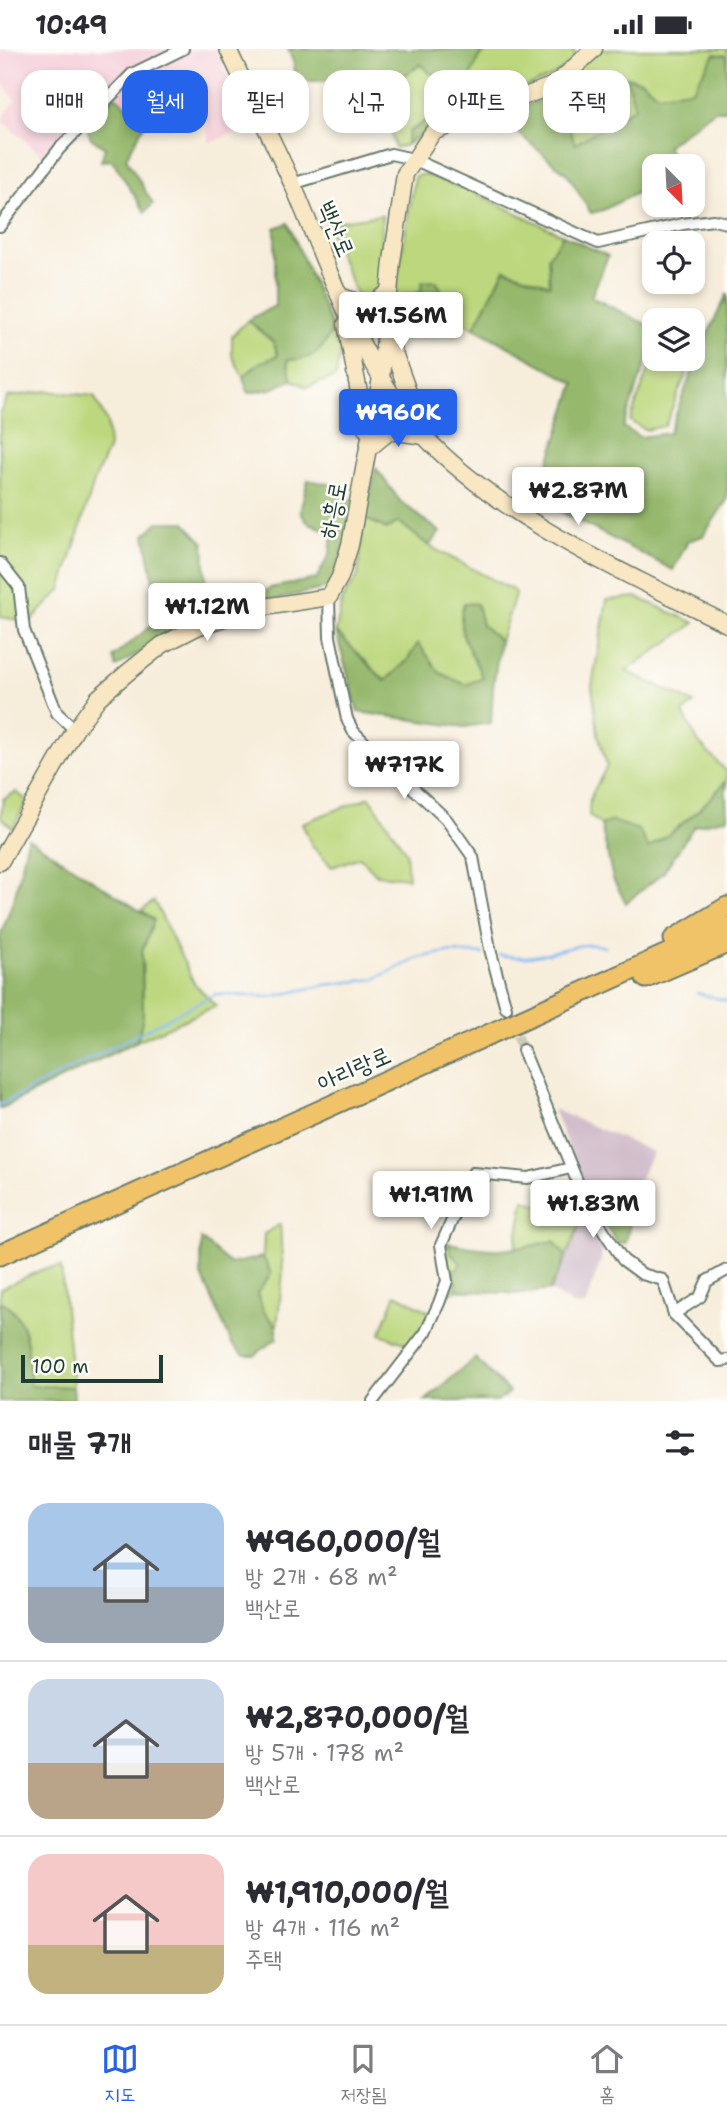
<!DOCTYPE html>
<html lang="ko">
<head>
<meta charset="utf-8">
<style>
	:root { --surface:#fff; --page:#f7f7f7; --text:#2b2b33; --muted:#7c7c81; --line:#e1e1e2; --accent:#2563eb }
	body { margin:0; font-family:"Shantell Sans","Poor Story",sans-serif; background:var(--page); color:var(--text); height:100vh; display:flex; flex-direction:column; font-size:26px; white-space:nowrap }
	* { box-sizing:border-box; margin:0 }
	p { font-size:23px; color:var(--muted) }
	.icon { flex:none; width:38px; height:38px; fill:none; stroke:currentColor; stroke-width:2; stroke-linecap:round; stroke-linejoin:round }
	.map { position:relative; height:1352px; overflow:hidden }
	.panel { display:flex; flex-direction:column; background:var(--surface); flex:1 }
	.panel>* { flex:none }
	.top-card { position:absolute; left:21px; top:21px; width:686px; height:63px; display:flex; gap:14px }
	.needle { width:46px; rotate:156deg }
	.buttons { position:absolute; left:642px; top:105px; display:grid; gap:14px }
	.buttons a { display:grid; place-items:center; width:63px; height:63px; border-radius:14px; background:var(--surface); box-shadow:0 4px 10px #0003; font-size:35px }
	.scale { position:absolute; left:21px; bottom:18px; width:142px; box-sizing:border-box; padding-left:7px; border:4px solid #1f3d34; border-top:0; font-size:19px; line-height:24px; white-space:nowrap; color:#1f3d34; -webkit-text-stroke:5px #fdfcf7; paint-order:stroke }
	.price { position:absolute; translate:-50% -60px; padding:0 16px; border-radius:7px; background:#fff; color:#222; font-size:23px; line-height:46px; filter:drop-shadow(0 2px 4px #0008) }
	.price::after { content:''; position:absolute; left:50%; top:42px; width:21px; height:16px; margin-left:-10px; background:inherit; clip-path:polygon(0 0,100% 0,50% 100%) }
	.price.on { background:var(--accent); color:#fff }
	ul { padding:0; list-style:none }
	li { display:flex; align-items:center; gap:21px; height:175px; padding:0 28px }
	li+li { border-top:2px solid var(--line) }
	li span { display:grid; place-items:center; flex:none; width:196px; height:140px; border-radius:21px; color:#555 }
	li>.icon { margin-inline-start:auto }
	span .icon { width:84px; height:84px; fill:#fffc; stroke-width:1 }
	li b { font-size:30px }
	h2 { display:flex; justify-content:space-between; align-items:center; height:84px; padding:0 28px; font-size:30px }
	.tag { padding:0 24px; border-radius:21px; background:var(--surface); box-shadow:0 4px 10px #0003; font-size:24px; line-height:63px }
	.tag.on { background:var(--accent); color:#fff }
	.status { display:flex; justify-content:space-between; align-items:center; height:49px; padding:0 35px; background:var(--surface); direction:ltr }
	.status svg { height:19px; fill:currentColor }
	.tab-bar { display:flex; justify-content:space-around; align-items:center; height:98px; border-top:2px solid var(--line); background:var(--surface); font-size:19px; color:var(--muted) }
	.tab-bar a { display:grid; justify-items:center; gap:4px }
	.tab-bar .on { color:var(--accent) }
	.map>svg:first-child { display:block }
</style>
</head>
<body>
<div class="status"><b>10:49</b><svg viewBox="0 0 49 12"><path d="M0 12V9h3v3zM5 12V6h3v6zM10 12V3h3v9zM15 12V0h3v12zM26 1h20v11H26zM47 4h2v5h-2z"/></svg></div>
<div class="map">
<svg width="727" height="1352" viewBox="0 0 727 1352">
	<rect width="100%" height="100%" fill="#fdfcf7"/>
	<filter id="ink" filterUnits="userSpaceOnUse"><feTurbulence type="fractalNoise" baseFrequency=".0143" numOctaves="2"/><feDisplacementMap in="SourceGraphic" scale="14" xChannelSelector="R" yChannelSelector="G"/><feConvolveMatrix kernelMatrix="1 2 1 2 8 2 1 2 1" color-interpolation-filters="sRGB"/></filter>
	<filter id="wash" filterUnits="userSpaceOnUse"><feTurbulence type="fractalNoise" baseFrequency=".00686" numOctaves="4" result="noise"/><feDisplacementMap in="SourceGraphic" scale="28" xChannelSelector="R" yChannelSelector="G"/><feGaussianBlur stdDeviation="1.57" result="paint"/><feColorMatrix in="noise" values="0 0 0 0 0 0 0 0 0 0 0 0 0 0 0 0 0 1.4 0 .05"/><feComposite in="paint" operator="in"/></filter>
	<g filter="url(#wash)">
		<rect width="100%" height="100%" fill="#f7eddb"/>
		<polygon fill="#f5cfda" points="0,0 215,0 252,77 209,94 201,43 189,47 182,70 146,73 115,47 47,110 1,71 15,52 0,29"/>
		<g fill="#d1bdcb">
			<polygon points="553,1060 653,1103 627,1154 597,1162 587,1145"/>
			<polygon points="582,1170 599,1178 603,1190 601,1211 585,1257 572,1256 550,1241"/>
		</g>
		<g fill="#bcd77d" stroke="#6e8a58" stroke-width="2">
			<polygon points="490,0 574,0 573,4 583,6 549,29 477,57 468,32 480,7"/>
			<polygon points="598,0 727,0 727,7 715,5 692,41 657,45 642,32 626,28 636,58 575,96 543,50"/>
			<polygon points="422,15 430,24 450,31 455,53 409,82 406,96 395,99 384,53 394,50 403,41 399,30"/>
			<polygon points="424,125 473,143 563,186 548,208 550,236 505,220 474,279 459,271 436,232 422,243 394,249 415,127"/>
			<polygon points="382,166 380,244 372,250 357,247 326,174"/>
			<polygon points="248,271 274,294 278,307 259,314 243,328 232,306 232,287"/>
			<path d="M333 280 341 298 336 328 307 338 292 331 286 311C316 310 319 304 333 280Z"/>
			<polygon points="654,305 654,310 692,310 665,377 646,381 630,372"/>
			<polygon points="47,342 94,347 107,373 109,398 95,430 61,541 30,573 0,568 0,363 8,348"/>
			<polygon points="364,469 387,480 399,473 429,497 516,543 500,592 482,576 462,585 484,629 466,636 407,612 385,632 336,583 342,551 358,527"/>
			<path d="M636 548 695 574 626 622 694 654 683 664 699 694 727 723V738L724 734C702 760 677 782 648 799L613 772 601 776 589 766 590 749 607 717 598 685 592 637 607 551Z"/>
			<polygon points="16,743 27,751 13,779 1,768 3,750"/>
			<polygon points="370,748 406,803 408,829 377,826 360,808 332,818 312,797 302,774"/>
			<polygon points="154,852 194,934 216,957 137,992 143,968 142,902 154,871 142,861"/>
			<polygon points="524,1151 582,1170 566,1208 554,1192 515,1200"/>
			<polygon points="280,1175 283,1224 277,1277 264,1263 257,1244 271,1225 263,1208 264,1185"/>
			<polygon points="449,1194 451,1205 461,1214 454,1223 457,1241 448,1245 445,1198"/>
			<path d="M61 1218 73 1338 30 1337C29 1307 30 1268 0 1252V1240L43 1220Z"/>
			<polygon points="396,1245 430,1263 415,1292 407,1295 380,1285"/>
		</g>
		<g fill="#95b86c" stroke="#5a7a50" stroke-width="2">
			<polygon points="288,0 490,0 480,7 468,32 479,75 455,86 436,77 406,96 409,83 455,54 450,31 430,24 421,15 399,30 403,41 394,50 365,62 345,32 296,32 294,15"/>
			<polygon points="715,5 727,7 727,61 715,61 666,97 681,117 654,117 654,135 603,161 591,164 568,126 499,68 543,50 569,78 575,95 635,58 626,28 642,32 657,45 692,41"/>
			<polygon points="115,47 146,73 126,109 153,155 145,163 112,111 101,112 105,99 91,89 86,77"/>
			<path d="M288 174 333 280C319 305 316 310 287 311L292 331 271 340 248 344 243 328 259 314 278 307 274 294 248 271 275 257V179Z"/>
			<polygon points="563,186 608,207 591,248 654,279 654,291 623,378 640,388 669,384 699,304 727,245 727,451 703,487 688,492 673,521 548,456 545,425 575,334 474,279 505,220 550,236 548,208"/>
			<polygon points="436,232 459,271 420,287 410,278 404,249 421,243 422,233"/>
			<polygon points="376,419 400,452 440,483 429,497 399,473 387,480 364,469"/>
			<polygon points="308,431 338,437 352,452 345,497 332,538 213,564 164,588 116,618 113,608 157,572 157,552 145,486 158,473 184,473 204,494 207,550 241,543 254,551 270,539 316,530 330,505 332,484 307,473 300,462"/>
			<path d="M464 554 477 555 482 576 500 592 493 638 491 674 464 678 358 663 336 583 385 632 407 612 418 594 440 624 466 636 483 629C472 605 454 581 464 554Z"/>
			<path d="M725 733 727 769 694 777 663 824 626 854 613 830 601 776 613 772 639 781 648 799C677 781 703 759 725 733Z"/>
			<polygon points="28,789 154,871 142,902 143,968 137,992 0,1060 0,888 15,846"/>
			<polygon points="627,1154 625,1166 630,1173 626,1194 617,1194 597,1162"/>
			<polygon points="201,1190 230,1215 263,1208 271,1225 257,1244 264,1263 277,1277 277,1289 255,1306 244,1306 232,1295 201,1225"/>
			<path d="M554 1192 566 1208 550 1241 521 1245 457 1241 454 1223 461 1214 451 1205 449 1194C491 1203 512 1202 554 1192Z"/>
			<path d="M0 1252C30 1268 29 1307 30 1337L73 1338 74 1349 70 1352H0Z"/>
			<polygon points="475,1309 509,1343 498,1352 425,1352"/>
		</g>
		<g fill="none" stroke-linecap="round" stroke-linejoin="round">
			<g stroke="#82b8f1" stroke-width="2.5">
				<path d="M499 906C508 907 518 909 527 908 553 906 580 890 605 898"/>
				<polyline points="697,944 727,952"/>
				<polyline points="0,1056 215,945 270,948 325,936 375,930 418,909 447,903 483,905"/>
			</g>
		</g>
	</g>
	<g filter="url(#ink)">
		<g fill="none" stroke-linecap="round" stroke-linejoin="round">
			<polyline stroke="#cccaba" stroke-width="10" stroke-dasharray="10 5" stroke-linecap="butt" points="506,959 523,1001"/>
			<g stroke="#6b7b6e" stroke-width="14">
				<g id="street">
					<polyline points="292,135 391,105 413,110 598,194 683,175 713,171 727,174"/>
					<polyline points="0,177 60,99 132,25 183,0"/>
					<polyline points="0,514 19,538 24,581 57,664 75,681"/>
					<polyline points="329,548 330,588 347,670 353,682 367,696 446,770 473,808 490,900 506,959"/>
					<polyline points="523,1001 587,1156 623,1211 642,1225 663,1231 674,1265 720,1312 727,1311"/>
					<polyline points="674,1265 700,1248 707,1232 727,1221"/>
					<polyline points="373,1352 426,1283 439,1254 447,1232 441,1196 473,1124 528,1129 571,1119"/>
				</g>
			</g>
			<g stroke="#6b7b6e" stroke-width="19">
				<g id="secondary">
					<path d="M228 0C250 48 275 95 296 143 331 226 362 318 423 386 500 469 627 525 727 575"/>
					<polyline points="340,247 368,257 388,244"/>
					<polyline points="346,275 366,380"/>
					<polyline points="388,287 418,371"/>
					<polyline points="368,400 390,382 424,387"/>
					<polyline points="0,813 75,681 98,649 127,624 162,596 197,578 251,560 329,548 340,528 350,496 381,329 392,212 405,125 433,83 556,35 594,0"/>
				</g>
			</g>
			<g stroke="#6b7b6e" stroke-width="23">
				<g id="highway">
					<polyline points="674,890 727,858"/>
					<polyline points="646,929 727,894"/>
					<polyline points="0,1206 727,878"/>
				</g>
			</g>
			<use href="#street" stroke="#fff" stroke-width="10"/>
			<use href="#secondary" stroke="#f9e7c3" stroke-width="16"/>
			<use href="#highway" stroke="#f1c369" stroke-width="19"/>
		</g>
	</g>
	<g text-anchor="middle" stroke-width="5" stroke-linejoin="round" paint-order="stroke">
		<g font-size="24" fill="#1f3d34" stroke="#fdfcf7">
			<text transform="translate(336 180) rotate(67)" y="8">백산로</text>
			<text transform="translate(333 461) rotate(-79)" y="8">하흥로</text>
			<text transform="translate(354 1020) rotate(-24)" y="8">아리랑로</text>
		</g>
	</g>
</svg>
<div class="buttons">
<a><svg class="needle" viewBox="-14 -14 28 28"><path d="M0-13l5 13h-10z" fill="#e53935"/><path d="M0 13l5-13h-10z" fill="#7c7c81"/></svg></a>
<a><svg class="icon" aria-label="locate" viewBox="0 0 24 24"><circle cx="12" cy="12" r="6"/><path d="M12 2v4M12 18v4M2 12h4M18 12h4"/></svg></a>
<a><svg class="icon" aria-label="layers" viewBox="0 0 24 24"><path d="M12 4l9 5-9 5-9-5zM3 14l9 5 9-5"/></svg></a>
</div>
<div class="scale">100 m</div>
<b class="price" style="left:401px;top:303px">₩1.56M</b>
<b class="price on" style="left:398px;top:400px">₩960K</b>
<b class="price" style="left:578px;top:478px">₩2.87M</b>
<b class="price" style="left:207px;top:594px">₩1.12M</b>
<b class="price" style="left:404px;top:752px">₩717K</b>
<b class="price" style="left:431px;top:1182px">₩1.91M</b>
<b class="price" style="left:593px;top:1191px">₩1.83M</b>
<div class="top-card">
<a class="tag">매매</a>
<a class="tag on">월세</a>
<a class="tag">필터</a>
<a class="tag">신규</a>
<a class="tag">아파트</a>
<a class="tag">주택</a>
</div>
</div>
<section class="panel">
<h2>매물 7개<svg class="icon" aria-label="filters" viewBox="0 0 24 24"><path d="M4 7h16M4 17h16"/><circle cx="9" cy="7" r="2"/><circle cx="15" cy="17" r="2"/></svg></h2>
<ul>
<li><span style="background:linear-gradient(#a9c7e8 60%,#9aa5b1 0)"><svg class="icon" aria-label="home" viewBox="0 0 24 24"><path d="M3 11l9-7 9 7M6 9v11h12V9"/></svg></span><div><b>₩960,000/월</b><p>방 2개 · 68 m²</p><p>백산로</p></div></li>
<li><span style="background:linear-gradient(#c9d6e8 60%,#b9a48a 0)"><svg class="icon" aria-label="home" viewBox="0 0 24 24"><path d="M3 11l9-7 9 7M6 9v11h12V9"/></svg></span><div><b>₩2,870,000/월</b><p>방 5개 · 178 m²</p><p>백산로</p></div></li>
<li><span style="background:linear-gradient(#f6c9c9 65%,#c2b280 0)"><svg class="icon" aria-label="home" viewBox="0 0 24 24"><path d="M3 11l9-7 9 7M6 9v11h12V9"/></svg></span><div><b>₩1,910,000/월</b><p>방 4개 · 116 m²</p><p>주택</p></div></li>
</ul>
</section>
<nav class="tab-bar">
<a class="on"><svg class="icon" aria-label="map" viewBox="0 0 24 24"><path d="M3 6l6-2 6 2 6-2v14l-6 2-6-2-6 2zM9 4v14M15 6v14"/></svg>지도</a>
<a><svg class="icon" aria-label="saved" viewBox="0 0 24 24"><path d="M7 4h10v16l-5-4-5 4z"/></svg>저장됨</a>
<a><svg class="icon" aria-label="home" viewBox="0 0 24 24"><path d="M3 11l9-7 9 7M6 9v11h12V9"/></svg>홈</a>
</nav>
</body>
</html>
